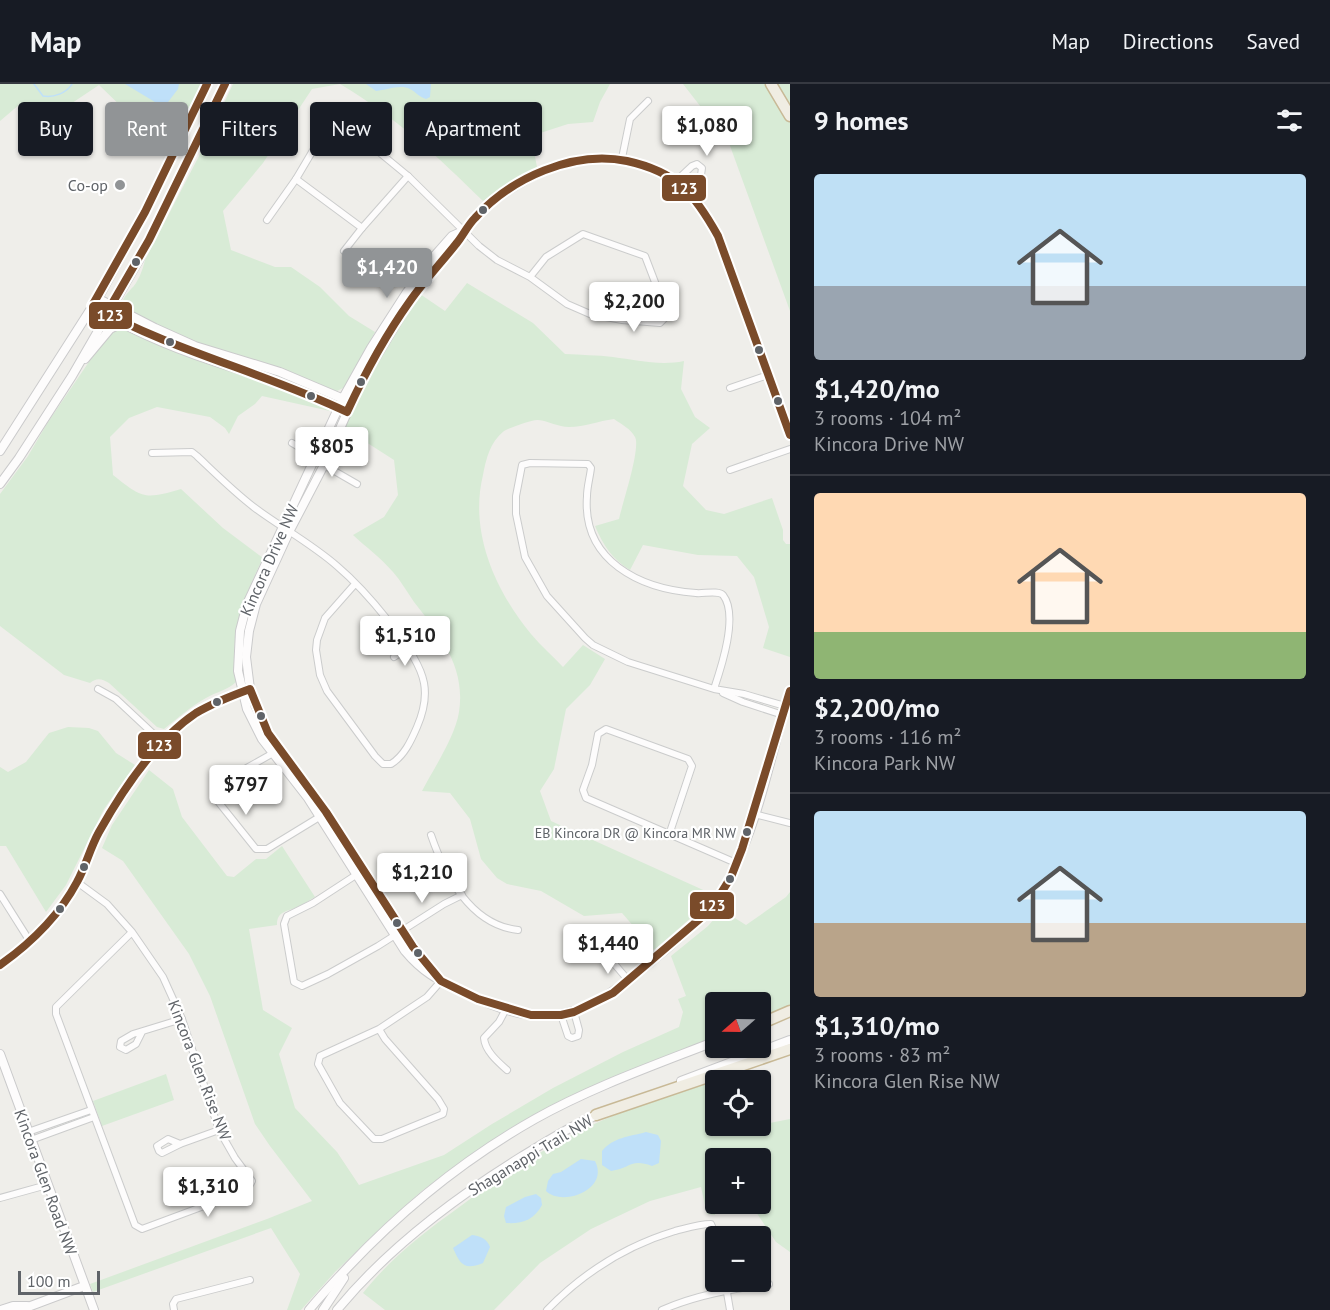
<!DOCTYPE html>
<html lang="en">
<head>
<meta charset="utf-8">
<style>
	:root { --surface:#171b24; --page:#20242c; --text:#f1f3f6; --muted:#9ea1a6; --line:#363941; --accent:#919496 }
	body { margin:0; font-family:"PT Sans",sans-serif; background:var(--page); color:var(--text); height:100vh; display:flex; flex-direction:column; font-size:22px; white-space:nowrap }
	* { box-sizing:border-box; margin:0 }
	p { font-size:20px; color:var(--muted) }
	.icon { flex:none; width:33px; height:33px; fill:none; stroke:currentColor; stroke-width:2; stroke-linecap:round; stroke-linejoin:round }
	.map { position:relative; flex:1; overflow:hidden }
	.side { display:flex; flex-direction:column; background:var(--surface); width:540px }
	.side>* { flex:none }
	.banner { position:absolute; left:18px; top:18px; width:570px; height:54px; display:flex; gap:12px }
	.needle { width:39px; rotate:250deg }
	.fabs { position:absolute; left:705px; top:908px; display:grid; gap:12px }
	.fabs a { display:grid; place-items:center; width:66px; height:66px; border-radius:6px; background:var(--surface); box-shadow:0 2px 4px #0004; font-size:30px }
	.scale { position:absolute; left:18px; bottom:15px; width:82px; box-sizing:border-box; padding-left:6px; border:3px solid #5f6368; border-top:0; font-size:16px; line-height:21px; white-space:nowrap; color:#5f6368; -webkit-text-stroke:4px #fff; paint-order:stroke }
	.price { position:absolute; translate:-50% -51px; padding:0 14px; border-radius:6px; background:#fff; color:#222; font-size:20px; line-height:39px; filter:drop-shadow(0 2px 3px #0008) }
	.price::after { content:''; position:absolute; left:50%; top:36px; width:18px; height:14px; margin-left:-9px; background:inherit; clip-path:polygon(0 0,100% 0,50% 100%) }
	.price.active { background:var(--accent); color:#fff }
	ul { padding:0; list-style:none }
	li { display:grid; align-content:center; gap:12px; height:318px; padding:0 24px }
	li+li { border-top:2px solid var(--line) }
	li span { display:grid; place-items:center; height:186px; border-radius:6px; color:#555 }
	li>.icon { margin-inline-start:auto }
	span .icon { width:108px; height:108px; fill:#fffc; stroke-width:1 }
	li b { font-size:26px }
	h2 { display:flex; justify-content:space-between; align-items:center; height:72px; padding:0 24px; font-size:26px }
	.chip { padding:0 21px; border-radius:6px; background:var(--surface); box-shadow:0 2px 4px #0004; font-size:21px; line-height:54px }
	.chip.active { background:var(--accent); color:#fff }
	header { display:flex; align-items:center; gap:36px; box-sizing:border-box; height:84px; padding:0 30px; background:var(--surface); border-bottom:2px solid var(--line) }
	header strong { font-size:28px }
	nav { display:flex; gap:33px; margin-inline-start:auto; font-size:21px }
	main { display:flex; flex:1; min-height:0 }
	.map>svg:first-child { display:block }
</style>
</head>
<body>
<header>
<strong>Map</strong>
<nav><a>Map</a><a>Directions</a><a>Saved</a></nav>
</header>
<main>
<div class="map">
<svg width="790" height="1226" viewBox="0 0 790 1226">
	<rect width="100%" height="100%" fill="#efeeea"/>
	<g fill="#d8ebd6">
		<polygon points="0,0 201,0 181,39 169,51 126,27 99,1 72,19 41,33 20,20 0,37"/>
		<path d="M233 0H610L600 18 593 38 568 40 531 52 537 83 501 104 483 117C437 72 396 33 340 0L312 5 263 79 223 127 231 166 275 183H291L320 203 349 232 375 248 345 303 337 307 180 253 122 223C122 214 126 211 131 205 138 199 143 185 145 176L199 72Z"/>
		<polygon points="683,0 790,0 790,227 729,59"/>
		<path d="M467 199 533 239 565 270C581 271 597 271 613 273 636 276 660 282 684 277L681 305 695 333 710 344 692 360 683 402 706 426 724 430 772 414 783 446V456L786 460H790V573L763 564 769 543 754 493 737 472 698 471 643 461 630 486C613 476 603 461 595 442L619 435C622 421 641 364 635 353 631 345 621 340 614 335 598 337 585 343 569 343 558 343 549 337 538 336 533 335 509 344 504 347 490 358 486 375 483 391 469 448 495 506 531 550 541 562 553 572 563 583L583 561 605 575 590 601 566 625 554 685 540 707 551 737 712 810 693 832 654 866 622 829 584 832 541 807 507 800 497 794 481 775 470 735 450 709 422 707C434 684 455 653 459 628 466 583 440 551 414 518 407 508 401 497 393 488 381 474 366 463 353 451L384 433 398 411 394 376 344 344 361 307 420 210 445 227Z"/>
		<path d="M122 244 272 300 330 324V327L262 312 255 320 238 332 229 350 225 344 210 333 157 323 129 334 110 353 113 391C142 414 144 416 181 405L223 444 263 474C241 520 230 546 236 598 228 606 216 608 206 614 191 622 178 634 164 645L157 643 109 599C102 595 97 593 90 599L64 591 0 542V410L28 372 48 338 97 266 110 250Z"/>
		<polygon points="68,643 89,644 98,647 116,669 135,681 104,725 66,801 46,828 6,762 0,762 0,683 8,688 26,678 49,649"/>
		<path d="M149 686 173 705 182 733 227 792 234 793 256 775H266L282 762 315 813C309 816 303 821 297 823 286 828 277 827 277 841L249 845 263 926 292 944 279 970 295 1024 337 1068 359 1101 444 1071 492 1040 553 1004 623 968 679 943 683 928 678 915 686 912 671 872 708 842 722 826 746 841 786 813 790 808V924L761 934 760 918H716L715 953 604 997 557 1020 482 1064 423 1106 389 1136 335 1188 301 1226H287L300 1190 271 1144 93 1208 90 1200 267 1135 312 1117 270 1062 255 1040 210 912 189 870 123 777 102 764 112 741Z"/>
		<polygon points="166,990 174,1016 102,1042 93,1017"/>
		<path d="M715 997 716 1041H731L733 1046 790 1035V1168L776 1158 750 1119H760V1074H716L715 1100 710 1101 715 1131 707 1130 701 1103 650 1117 591 1145 540 1179 494 1226H385L363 1209C390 1175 423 1149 458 1124 504 1090 551 1059 603 1036 639 1021 678 1010 715 997Z"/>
	</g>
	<g fill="#bfe0f9">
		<polygon points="125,0 179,0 178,5 168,18 155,18"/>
		<path d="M366 0H431L430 13 426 15C419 13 416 8 410 5 400 0 387 6 376 7Z"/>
		<path d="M646 1048 658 1051 661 1057 659 1079 652 1082C630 1074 630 1085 611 1087L602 1081V1067C614 1053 628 1053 646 1048Z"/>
		<path d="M581 1075 595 1077C610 1106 562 1123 546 1107L548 1097 553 1090 561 1088Z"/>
		<path d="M536 1110 541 1114 542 1121C534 1136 522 1140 506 1139L504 1132 506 1123 525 1113Z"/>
		<path d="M472 1151C481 1152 487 1155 490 1163L483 1179C464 1187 460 1180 453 1164Z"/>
	</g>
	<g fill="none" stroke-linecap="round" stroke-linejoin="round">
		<path stroke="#bfe0f9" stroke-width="1.5" d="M34 0 43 12C53 14 67 9 72 0"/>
		<g stroke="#cbcccc" stroke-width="8">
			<g id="street">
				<polyline points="622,74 630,35 648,17"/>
				<polyline points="676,97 692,82 697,80 702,84 701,91 688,106"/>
				<polyline points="267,136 296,95"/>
				<polyline points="362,144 296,95 328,41 339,40 374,64 408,92 479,162 497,176 530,193 567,220 590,230 622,236 660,239 665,234 666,227 645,172 583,150 546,173 530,193"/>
				<polyline points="344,167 362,144 408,92"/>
				<polyline points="730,304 768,291"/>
				<polyline points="292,359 316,373 324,381 357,400"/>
				<path d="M152 369 192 368 197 372C216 390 234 408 255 424 282 444 312 460 337 482 363 504 418 566 424 599 427 615 423 629 417 643 411 657 404 672 391 680H383L375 672 327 607 320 591 316 566 317 556 325 534 355 500"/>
				<polyline points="730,386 790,365"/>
				<polyline points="394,573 407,564"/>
				<polyline points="98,605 116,615 162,658"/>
				<path d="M714 605C721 584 739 531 723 511 718 506 703 510 696 509 640 505 582 477 587 412 587 403 590 393 591 384L588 380 530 379 522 381 516 412V430L525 473 547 512 585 554 593 561 628 578 714 605 744 610 785 622"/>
				<polyline points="723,609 743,618 783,631"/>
				<polyline points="275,668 236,690 216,708 216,715 256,765 267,765 321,732"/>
				<polyline points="754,730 790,739"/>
				<path d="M431 751C445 792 471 841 518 846"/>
				<polyline points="669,751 692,682 688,675 606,645 598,650 592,681 583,706 586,714 736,779"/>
				<polyline points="359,789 313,819 287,832 284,840 294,898 302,902 328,890 378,862 444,820 462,811"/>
				<polyline points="77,798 107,820 132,848 163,893 182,935 219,1046 235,1074 252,1097 247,1106 142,1145 135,1141 56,930 56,923 132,848"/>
				<polyline points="0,810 29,856"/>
				<polyline points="605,869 628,896"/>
				<path d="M0 881C27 863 62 827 77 797 87 778 94 758 104 739 137 682 180 626 245 607"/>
				<path d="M506 925 499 938 484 954C485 967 498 978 507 986"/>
				<polyline points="561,931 568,952 572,954 578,952 579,946 574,928"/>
				<polyline points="379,945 385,955 438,1015 444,1025 443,1030 382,1055 374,1055 340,1019 318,980 320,972 379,945 427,913 441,897"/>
				<polyline points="142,948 136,960 126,966 120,963 121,957 133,950 182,935"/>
				<polyline points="28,1048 91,1026"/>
				<polyline points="31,1056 94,1033"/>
				<polyline points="180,1060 168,1055 157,1062 159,1067 162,1069 180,1060 219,1046"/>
				<polyline points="0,1114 47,1101"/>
				<polyline points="725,1197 730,1226"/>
				<polyline points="174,1226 173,1220 176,1215 250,1196"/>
				<path d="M547 1226C583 1189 625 1162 675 1147 687 1144 699 1140 711 1140L716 1152"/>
				<path d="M662 1226C696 1211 732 1205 769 1200"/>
			</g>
		</g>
		<g stroke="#cacacb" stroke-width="10">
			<g id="secondary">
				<polyline points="163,56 172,52 185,36"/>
				<path d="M463 147 452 152 429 178 407 208 371 264 343 314 247 520 240 547 238 587 247 625 262 655 308 714 405 867C425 891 441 897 468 910 557 955 595 925 664 867 689 845 715 823 730 793 760 735 771 668 790 607"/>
				<polyline points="97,214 155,244 195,262 280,288 346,316"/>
				<path d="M92 222C130 246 171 263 213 277 257 292 301 303 341 325"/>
				<polyline points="85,275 110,245 122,239"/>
				<polyline points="0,367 101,209 145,128 207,0"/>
				<polyline points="0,400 19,374 72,292 139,176 225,0"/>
				<path d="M441 897 413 863 326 728 268 649 250 605 246 573 249 547 256 520 289 448 324 381 353 315 372 280 413 212 458 158C469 134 495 114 517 101 561 75 603 64 652 85 665 90 678 96 688 106 700 119 709 136 718 152L790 351"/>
				<polyline points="0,970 94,1226"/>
				<polyline points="681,997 790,956"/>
				<polyline points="1,1226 13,1222 27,1222"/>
				<polyline points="20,1226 84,1202"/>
				<path d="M309 1226C322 1210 336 1196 349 1182 404 1124 466 1074 535 1035 592 1003 655 981 716 957"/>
				<polyline points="323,1226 344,1194"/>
				<path d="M337 1226C388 1164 453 1115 521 1073 547 1057 574 1040 602 1029"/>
			</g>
		</g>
		<g stroke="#c8b996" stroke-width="13">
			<g id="highway">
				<polyline points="771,0 790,32"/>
				<polyline points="760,940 790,927"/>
				<polyline points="596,1031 790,965"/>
			</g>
		</g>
		<use href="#street" stroke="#fdfcfc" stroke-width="6"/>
		<use href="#secondary" stroke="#fdfcfc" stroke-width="8"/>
		<use href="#highway" stroke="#f0ede3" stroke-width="10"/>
		<g stroke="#fff" stroke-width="12">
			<g id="bus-1">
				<path d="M207 0 145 128 92 222C173 267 263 288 347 328 365 289 385 252 410 217 424 197 441 179 456 160 463 152 467 142 475 134 511 94 573 66 627 77 677 88 694 109 718 152L790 351"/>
				<polyline points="113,218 149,156 225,0"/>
				<path d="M0 881C31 859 59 832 77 798 86 782 90 764 99 748 122 707 157 655 196 629 213 619 231 612 250 605L268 649 326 728 413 863 441 897 478 915 531 931H561L574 928 613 909 702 833 718 814 731 793 742 765 790 607"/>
			</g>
		</g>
		<use href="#bus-1" stroke="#7a4b2a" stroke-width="8"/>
	</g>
	<circle fill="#919496" stroke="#fff" stroke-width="2" cx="120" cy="101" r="6"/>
	<g fill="#5f6368" stroke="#fff" stroke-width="2">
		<circle cx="483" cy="126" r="5"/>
		<circle cx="136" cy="178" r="5"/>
		<circle cx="170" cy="258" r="5"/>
		<circle cx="759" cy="266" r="5"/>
		<circle cx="361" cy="298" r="5"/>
		<circle cx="311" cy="312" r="5"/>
		<circle cx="778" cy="317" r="5"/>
		<circle cx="217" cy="618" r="5"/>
		<circle cx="261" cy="632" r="5"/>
		<circle cx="747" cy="748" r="5"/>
		<circle cx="84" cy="783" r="5"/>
		<circle cx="730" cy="795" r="5"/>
		<circle cx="60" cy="825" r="5"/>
		<circle cx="397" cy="839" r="5"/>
		<circle cx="418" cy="869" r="5"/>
	</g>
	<g text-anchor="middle" stroke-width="4.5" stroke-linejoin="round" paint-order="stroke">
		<g font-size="14" fill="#5f6368" stroke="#fff" text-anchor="end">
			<text x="736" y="754">EB Kincora DR @ Kincora MR NW</text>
		</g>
		<g font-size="16" fill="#5f6368" stroke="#fff" text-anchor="end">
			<text x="108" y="107">Co-op</text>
		</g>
		<g font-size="16" fill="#5f6368" stroke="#fff">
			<text transform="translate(269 476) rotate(-66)" y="6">Kincora Drive NW</text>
			<text transform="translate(200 986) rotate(69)" y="6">Kincora Glen Rise NW</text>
			<text transform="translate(530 1071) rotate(-31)" y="6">Shaganappi Trail NW</text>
			<text transform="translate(46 1098) rotate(70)" y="6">Kincora Glen Road NW</text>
		</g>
	</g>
	<g stroke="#fff" stroke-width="2">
		<rect x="661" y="90" width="46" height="28" rx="6" fill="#7a4b2a"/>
		<rect x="88" y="217" width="45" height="29" rx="6" fill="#7a4b2a"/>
		<rect x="137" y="647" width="45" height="29" rx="6" fill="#7a4b2a"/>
		<rect x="689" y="807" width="46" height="29" rx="6" fill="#7a4b2a"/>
	</g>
	<g font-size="16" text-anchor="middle" font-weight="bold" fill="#fff">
		<text x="684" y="110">123</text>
		<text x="110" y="237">123</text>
		<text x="159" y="667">123</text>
		<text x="712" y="827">123</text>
	</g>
</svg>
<div class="fabs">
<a><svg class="needle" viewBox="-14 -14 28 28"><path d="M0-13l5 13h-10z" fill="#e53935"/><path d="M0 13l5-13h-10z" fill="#9ea1a6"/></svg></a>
<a><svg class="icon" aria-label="locate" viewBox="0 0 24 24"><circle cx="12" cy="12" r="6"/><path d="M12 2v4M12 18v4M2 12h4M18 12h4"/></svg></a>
<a>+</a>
<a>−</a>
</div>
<div class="scale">100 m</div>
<b class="price" style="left:707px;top:73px">$1,080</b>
<b class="price active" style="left:387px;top:215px">$1,420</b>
<b class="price" style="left:634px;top:249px">$2,200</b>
<b class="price" style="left:332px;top:394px">$805</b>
<b class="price" style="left:405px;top:583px">$1,510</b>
<b class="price" style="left:246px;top:732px">$797</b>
<b class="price" style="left:422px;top:820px">$1,210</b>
<b class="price" style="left:608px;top:891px">$1,440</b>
<b class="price" style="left:208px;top:1134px">$1,310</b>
<div class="banner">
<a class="chip">Buy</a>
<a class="chip active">Rent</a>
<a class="chip">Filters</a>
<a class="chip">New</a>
<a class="chip">Apartment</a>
</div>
</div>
<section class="side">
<h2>9 homes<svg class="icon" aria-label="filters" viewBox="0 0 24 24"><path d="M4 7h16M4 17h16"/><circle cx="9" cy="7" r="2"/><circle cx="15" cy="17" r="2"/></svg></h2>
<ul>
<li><span style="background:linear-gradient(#bfe0f5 60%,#9aa5b1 0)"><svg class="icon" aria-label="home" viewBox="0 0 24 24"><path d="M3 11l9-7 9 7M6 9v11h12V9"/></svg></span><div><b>$1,420/mo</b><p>3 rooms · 104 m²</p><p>Kincora Drive NW</p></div></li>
<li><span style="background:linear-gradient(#ffd9b3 75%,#8fb573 0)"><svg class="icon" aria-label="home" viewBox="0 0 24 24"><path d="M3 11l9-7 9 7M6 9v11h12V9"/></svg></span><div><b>$2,200/mo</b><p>3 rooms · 116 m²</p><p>Kincora Park NW</p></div></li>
<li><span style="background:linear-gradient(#bfe0f5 60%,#b9a48a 0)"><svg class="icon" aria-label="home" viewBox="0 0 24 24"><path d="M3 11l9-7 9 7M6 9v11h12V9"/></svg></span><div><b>$1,310/mo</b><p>3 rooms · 83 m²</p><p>Kincora Glen Rise NW</p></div></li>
</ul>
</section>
</main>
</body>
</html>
